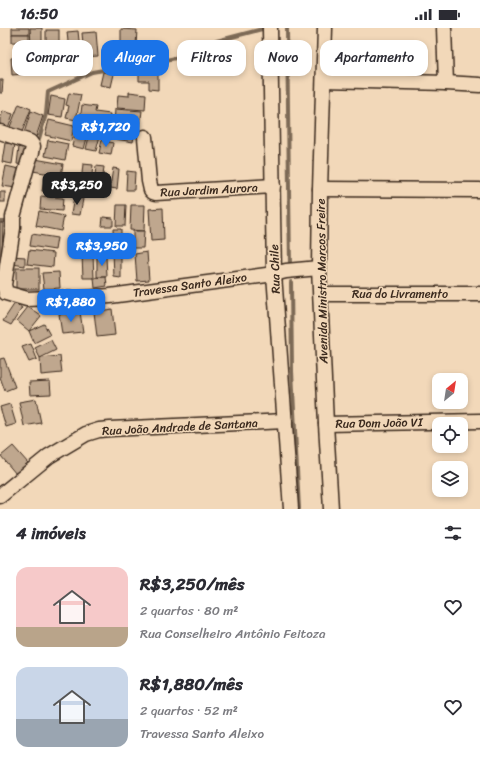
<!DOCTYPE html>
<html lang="pt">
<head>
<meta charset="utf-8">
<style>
	:root { --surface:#fff; --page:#f2f2f3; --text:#2b2b33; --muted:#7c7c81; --accent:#1a73e8 }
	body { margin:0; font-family:Sriracha,sans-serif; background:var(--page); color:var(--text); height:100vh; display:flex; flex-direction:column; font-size:15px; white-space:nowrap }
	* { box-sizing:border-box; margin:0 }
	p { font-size:13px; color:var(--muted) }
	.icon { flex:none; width:22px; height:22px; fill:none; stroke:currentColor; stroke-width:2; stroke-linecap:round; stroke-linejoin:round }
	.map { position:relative; height:481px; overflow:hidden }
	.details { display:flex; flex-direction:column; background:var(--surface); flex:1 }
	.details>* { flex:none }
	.hud { position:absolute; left:12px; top:12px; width:456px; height:36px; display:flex; gap:8px }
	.needle { width:26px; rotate:30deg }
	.controls { position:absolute; left:432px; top:345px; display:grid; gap:8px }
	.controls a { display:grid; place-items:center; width:36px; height:36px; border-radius:8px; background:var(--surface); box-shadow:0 2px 6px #0003; font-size:20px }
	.price { position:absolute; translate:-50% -34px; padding:0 9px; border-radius:8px; background:var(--accent); color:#fff; font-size:13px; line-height:26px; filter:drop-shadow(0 1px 2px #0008) }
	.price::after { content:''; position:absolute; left:50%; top:24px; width:12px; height:9px; margin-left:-6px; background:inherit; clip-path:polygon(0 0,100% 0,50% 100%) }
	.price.active { background:#222; color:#fff }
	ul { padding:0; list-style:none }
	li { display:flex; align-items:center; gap:12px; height:100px; padding:0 16px }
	li span { display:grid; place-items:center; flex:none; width:112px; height:80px; border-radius:12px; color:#555 }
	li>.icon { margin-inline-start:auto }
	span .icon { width:48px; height:48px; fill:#fffc; stroke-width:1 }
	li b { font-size:17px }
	h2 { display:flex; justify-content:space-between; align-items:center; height:48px; padding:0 16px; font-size:17px }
	.pill { padding:0 14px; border-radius:12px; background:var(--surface); box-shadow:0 2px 6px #0003; font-size:14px; line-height:36px }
	.pill.active { background:var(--accent); color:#fff }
	.status { display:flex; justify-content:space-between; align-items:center; height:28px; padding:0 20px; background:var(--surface); direction:ltr }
	.status svg { height:11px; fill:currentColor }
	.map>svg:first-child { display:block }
</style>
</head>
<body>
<div class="status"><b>16:50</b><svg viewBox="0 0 49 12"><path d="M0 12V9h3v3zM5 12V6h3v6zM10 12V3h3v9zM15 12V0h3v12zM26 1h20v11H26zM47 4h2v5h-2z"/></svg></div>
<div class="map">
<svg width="480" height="481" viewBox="0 0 480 481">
	<rect width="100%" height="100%" fill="#f2d8b9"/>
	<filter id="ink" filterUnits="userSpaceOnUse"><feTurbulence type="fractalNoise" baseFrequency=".025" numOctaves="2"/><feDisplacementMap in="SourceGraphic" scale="8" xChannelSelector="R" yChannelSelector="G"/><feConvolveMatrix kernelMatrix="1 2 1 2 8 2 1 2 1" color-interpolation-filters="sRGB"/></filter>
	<g filter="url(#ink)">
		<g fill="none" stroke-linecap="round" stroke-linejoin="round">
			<g stroke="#7d6a56" stroke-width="4">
				<polyline points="287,0 290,240"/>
				<polyline points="37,118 46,86 48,64 92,44 133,37 166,32 190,27 209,15 266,0"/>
				<polyline points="0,193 11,193"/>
				<polyline points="291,254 292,343 299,481"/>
			</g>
		</g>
		<g fill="#bfa78e" stroke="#3b2a1e">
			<rect x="12" y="0" width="17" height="6"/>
			<polygon points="30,0 42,0 42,18 31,17"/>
			<polygon points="121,1 137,2 136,17 121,16"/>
			<rect x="46" y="2" width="13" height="26"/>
			<polygon points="78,3 80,22 69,23 67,4"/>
			<polygon points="96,4 98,28 84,29 82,5"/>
			<polygon points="12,6 29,6 29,15 12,14"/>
			<polygon points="16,14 29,15 29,26 16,26"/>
			<polygon points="142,18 153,19 152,31 141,30"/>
			<rect x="123" y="20" width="13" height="12"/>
			<polygon points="23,29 24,46 12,47 11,30"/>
			<polygon points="139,38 158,38 158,62 149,61 149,53 139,53"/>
			<polygon points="103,44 114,46 111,59 100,57"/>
			<polygon points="0,52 3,52 2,65 0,65"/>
			<polygon points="129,64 146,66 145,82 117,80 118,67 129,68"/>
			<polygon points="69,65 81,67 76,92 66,90 69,78 66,77"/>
			<polygon points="51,68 65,71 62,89 48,87"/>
			<polygon points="19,76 31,81 22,104 10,99"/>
			<polygon points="82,77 96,79 95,84 110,86 108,97 80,93"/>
			<polygon points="115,81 142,83 140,98 114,96"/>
			<polygon points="3,83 13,86 8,100 0,97 0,91"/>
			<polygon points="31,83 43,88 36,109 24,105"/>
			<polygon points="49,92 74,98 71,113 45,107"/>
			<polygon points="118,98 135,101 133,114 116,111"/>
			<polygon points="77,99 89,102 84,121 72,118"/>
			<polygon points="91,101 101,104 96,123 86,121"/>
			<polygon points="48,112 68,116 65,132 45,128"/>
			<polygon points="102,112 113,115 111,127 99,125"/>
			<polygon points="5,115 15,116 12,136 2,134"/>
			<polygon points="19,119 26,120 24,137 17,136"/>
			<polygon points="35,131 63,136 61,148 33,143"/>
			<polygon points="83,136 93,137 91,156 81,155"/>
			<polygon points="6,138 19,141 16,160 2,158"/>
			<polygon points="96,138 104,139 102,157 94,157"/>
			<polygon points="113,140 119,141 117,161 110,160"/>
			<polygon points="127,143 135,144 134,162 126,162"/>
			<polygon points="45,148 59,150 57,166 42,163"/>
			<rect x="0" y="164" width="5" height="10"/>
			<polygon points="41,168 63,170 62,183 40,181"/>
			<polygon points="74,169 83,171 80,187 71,186"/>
			<polygon points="117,177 126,177 125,198 116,198"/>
			<polygon points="131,177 145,177 144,203 130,202"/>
			<polygon points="163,180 164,212 151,213 149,181"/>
			<polygon points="39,183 64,188 61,203 36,198"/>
			<polygon points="103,189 113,190 113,198 102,198"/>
			<polygon points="0,195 3,195 2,235 0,235"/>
			<polygon points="113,201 121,201 121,222 114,222"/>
			<polygon points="133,203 144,203 143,220 133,220"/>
			<polygon points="32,206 57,210 55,222 30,218"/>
			<polygon points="107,216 108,227 100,228 98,217"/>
			<polygon points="29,222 54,225 53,239 27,236"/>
			<polygon points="113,223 121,224 121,250 114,249"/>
			<polygon points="147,224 149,252 137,253 135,226"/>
			<polygon points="82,227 93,227 94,250 83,250"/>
			<polygon points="12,228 25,229 25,238 12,236"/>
			<polygon points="97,229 106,229 107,249 97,249"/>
			<rect x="16" y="240" width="23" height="21"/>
			<polygon points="59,244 60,260 44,261 42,245"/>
			<polygon points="106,249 107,258 95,260 94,250"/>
			<polygon points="97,274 98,283 92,284 91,275"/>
			<polygon points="15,275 22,280 11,297 3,293"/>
			<polygon points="28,279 41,288 29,303 17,293"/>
			<polygon points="112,281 115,307 97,309 94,284"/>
			<polygon points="80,284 83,304 62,306 59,286"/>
			<polygon points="44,296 50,307 34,315 29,303"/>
			<polygon points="51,312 56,322 40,330 35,320"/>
			<polygon points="31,316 37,331 29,334 22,319"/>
			<polygon points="60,328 62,345 41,347 40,330"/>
			<polygon points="4,330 15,359 5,363 0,349 0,331"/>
			<polygon points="50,353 51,366 30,367 29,354"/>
			<polygon points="36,371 41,395 24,398 19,374"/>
			<polygon points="10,376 16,396 6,399 0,379"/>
			<polygon points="13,418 28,435 16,446 1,428"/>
		</g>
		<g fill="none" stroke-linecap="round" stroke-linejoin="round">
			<g stroke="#3b2a1e" stroke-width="17">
				<g id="street">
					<polyline points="270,0 274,246 291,481"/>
					<polyline points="325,0 320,161 319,240 326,396 331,481"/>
					<polyline points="444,0 446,55"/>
					<polyline points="324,52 446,55 480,57"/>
					<polyline points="0,104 30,114 33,118 32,124 28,135 13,189 13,200 4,257 6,265 27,271 51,270 73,271 110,268 274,246 286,243 319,240"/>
					<polyline points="145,109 149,153 151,162 153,164 156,165 273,158"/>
					<polyline points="320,161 480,162"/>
					<polyline points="321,266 480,266"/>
					<polyline points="326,396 480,393"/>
					<polyline points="0,468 49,428 86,406 99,402 110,401 285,393"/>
				</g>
			</g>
			<use href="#street" stroke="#f2d8b9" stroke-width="14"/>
		</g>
	</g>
	<g text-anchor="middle" stroke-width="3" stroke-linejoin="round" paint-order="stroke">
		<g font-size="12" fill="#3b2a1e" stroke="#f2d8b9">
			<text transform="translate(209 162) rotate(-3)" y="4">Rua Jardim Aurora</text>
			<text transform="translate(275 241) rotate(-92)" y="4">Rua Chile</text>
			<text transform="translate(322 253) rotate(-91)" y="4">Avenida Ministro Marcos Freire</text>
			<text transform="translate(190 257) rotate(-8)" y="4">Travessa Santo Aleixo</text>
			<text x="400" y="270">Rua do Livramento</text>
			<text transform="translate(379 395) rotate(-1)" y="4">Rua Dom João VI</text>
			<text transform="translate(180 399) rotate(-3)" y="4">Rua João Andrade de Santana</text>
		</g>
	</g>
</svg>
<div class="controls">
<a><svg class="needle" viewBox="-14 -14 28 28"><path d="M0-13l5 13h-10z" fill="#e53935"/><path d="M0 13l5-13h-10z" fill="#7c7c81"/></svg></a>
<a><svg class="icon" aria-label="locate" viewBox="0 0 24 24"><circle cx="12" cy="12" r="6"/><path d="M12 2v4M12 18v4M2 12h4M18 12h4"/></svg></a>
<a><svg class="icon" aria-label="layers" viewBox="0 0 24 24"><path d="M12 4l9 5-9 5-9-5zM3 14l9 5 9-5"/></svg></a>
</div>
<b class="price" style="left:106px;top:120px">R$1,720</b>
<b class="price active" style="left:77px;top:178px">R$3,250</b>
<b class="price" style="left:102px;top:239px">R$3,950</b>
<b class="price" style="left:71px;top:295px">R$1,880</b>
<div class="hud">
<a class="pill">Comprar</a>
<a class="pill active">Alugar</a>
<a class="pill">Filtros</a>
<a class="pill">Novo</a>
<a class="pill">Apartamento</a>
</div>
</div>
<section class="details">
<h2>4 imóveis<svg class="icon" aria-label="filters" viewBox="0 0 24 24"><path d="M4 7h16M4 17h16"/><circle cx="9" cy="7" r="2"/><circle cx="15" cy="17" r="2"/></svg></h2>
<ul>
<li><span style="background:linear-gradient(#f6c9c9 75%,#b9a48a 0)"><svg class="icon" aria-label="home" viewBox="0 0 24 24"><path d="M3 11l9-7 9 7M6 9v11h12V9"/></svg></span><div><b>R$3,250/mês</b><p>2 quartos · 80 m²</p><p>Rua Conselheiro Antônio Feitoza</p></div><svg class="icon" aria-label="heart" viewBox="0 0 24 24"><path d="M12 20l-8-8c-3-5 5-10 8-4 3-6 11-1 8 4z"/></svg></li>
<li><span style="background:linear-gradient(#c9d6e8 65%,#9aa5b1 0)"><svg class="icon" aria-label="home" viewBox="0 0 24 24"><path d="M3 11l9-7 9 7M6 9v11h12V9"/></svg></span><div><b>R$1,880/mês</b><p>2 quartos · 52 m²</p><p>Travessa Santo Aleixo</p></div><svg class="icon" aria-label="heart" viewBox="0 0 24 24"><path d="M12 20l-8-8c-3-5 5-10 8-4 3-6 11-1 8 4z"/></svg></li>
</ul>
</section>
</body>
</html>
